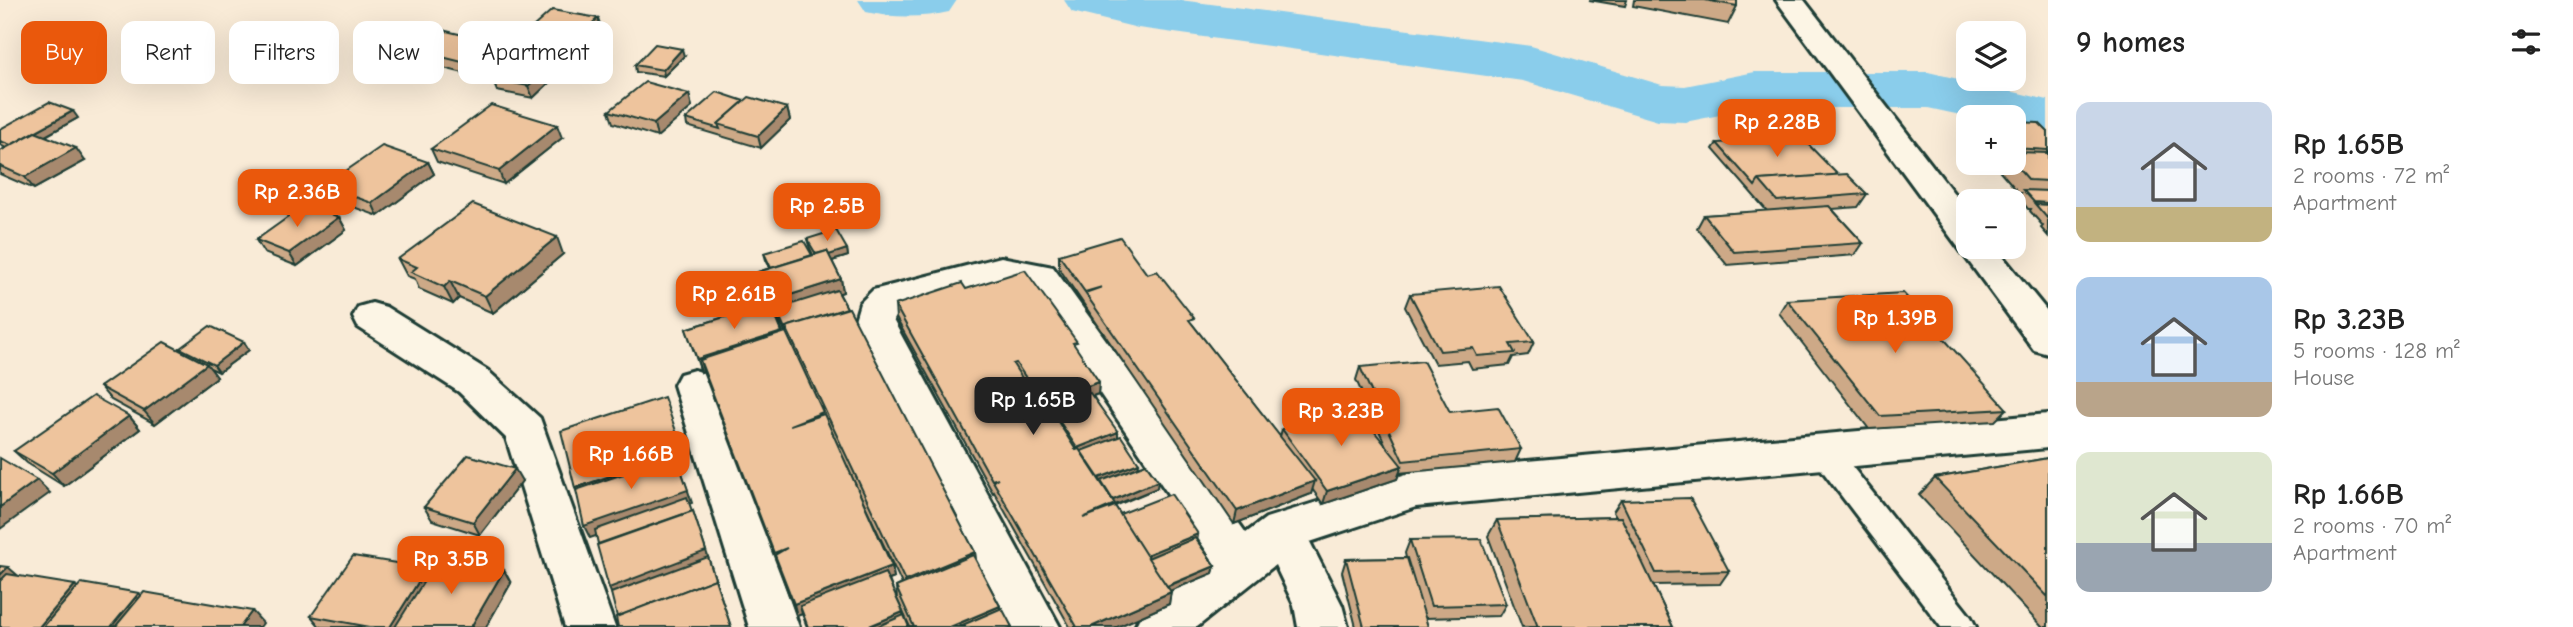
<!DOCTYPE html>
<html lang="en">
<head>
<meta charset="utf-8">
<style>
	:root { --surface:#fff; --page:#f2f2f2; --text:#222; --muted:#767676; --accent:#ea580c }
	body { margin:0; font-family:"Comic Neue",sans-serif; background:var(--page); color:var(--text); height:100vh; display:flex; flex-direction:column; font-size:26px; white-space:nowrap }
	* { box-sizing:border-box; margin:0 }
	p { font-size:23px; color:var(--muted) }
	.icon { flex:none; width:38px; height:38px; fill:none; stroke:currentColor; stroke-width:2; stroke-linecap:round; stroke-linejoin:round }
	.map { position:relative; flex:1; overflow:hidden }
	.side { display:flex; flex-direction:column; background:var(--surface); width:525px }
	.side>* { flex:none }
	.guide { position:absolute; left:21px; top:21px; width:665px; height:63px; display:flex; gap:14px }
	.buttons { position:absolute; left:1956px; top:21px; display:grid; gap:14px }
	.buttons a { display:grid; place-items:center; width:70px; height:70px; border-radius:14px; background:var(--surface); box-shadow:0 7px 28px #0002; font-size:35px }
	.price { position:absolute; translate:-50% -60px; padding:0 16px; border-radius:14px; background:var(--accent); color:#fff; font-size:23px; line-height:46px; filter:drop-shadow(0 2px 4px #0008) }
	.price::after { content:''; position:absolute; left:50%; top:42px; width:21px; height:16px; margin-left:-10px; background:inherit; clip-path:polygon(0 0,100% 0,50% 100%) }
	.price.selected { background:#222; color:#fff }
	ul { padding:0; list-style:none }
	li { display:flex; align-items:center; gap:21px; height:175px; padding:0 28px }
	li span { display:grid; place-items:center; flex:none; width:196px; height:140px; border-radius:14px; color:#555 }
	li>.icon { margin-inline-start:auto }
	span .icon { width:84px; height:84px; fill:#fffc; stroke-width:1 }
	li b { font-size:30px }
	h2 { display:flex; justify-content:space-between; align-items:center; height:84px; padding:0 28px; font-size:30px }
	.pill { padding:0 24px; border-radius:14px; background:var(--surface); box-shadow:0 7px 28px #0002; font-size:24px; line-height:63px }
	.pill.selected { background:var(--accent); color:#fff }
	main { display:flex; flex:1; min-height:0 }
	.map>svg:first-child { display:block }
</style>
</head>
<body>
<main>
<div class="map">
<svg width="2048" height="627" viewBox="0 0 2048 627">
	<rect width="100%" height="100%" fill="#f9ebd7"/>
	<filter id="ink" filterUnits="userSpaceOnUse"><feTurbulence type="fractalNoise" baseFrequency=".0143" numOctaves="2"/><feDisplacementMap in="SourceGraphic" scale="14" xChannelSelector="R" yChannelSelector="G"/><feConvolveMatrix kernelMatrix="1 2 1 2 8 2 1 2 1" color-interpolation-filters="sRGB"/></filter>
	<g filter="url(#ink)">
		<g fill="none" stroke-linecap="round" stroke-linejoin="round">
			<g fill="#8acdeb" fill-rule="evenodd">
				<path d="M858 0H957L949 12C922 18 893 18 866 12Z"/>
				<polygon points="1064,0 1180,0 1531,46 1662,85 1685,86 1755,72 1928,72 2048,100 2048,139 2014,130 2014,117 1970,117 1928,108 1755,108 1685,122 1658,121 1523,81 1138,28 1072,12"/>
			</g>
			<g stroke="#1f3d34" stroke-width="6">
				<polygon id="service" points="1825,442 1835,445 1971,617 1976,627 1941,627 1815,461 1811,453 1815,445"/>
			</g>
			<g stroke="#1f3d34" stroke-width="6">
				<g id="minor">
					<polygon points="1001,257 1053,267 1246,533 1266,518 1416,471 2048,414 2048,448 1416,507 1310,542 1342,605 1348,627 1298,627 1294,605 1275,565 1197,627 1135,627 1143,611 1212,559 1028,287 1001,283 899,309 893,320 1060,627 1010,627 855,320 860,303 873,290"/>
					<polygon points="372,303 386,307 487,370 540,418 615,627 565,627 506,438 459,392 358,327 353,317 358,307"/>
					<polygon points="694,370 708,374 714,385 799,627 749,627 674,385 680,374"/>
				</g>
			</g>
			<g stroke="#1f3d34" stroke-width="6">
				<polygon id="trunk" points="1776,0 1804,0 1969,213 1969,247 1995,247 2048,312 2048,354 2034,350"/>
			</g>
			<use href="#service" fill="#fcf5e5" fill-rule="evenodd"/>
			<use href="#minor" fill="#fcf5e5" fill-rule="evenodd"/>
			<use href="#trunk" fill="#fcf5e5" fill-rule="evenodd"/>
		</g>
		<g fill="#cda987" stroke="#1f3d34" stroke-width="2" fill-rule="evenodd">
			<polygon points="1589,0 1627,0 1625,6"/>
			<polygon points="1634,0 1737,0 1737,6 1728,24 1633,6"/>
			<polygon points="602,30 576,54 530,46 525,34"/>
			<polygon points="493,42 498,54 471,75 419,62 414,50"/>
			<polygon points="684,56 664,76 636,72 635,65"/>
			<polygon points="568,65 533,98 497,91 492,79"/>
			<polygon points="689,94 692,107 657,137 613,123 609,111"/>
			<polygon points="744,101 787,108 790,120 761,148 687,126 686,119"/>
			<polygon points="78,118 46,136 85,161 34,189 0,174 0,151 6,148 0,145 0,129"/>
			<polygon points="1969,122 1969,143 1961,133"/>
			<polygon points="2014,122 2048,132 2048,236 2041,228 2043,226 2030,211 2031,209 2028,209 2018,197 2021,193 2019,193 1994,164 1996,163 2014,163"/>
			<polygon points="562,138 504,184 437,162 431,149"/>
			<polygon points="1717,143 1838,175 1867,194 1858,207 1832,209 1863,243 1855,255 1727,265 1697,228 1704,215 1767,211 1713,149"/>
			<polygon points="428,162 434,174 378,216 331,199 324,186"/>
			<polygon points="339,217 346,230 297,266 264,253 256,240"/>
			<path d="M807 239 847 249 848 256 832 261 841 279 843 292 839 293 975 552 976 560 1000 606V609L1012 627H910L897 599 896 587 902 584 842 456 892 566 894 578 889 580 903 616 909 627H807L802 614 797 616 703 371 701 372 686 329 770 303 761 285 758 272 770 268 766 260 764 253 813 255 809 246ZM777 313V316L785 332 783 333 774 314Z"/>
			<polygon points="563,254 493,313 459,298 453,304 419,289 415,279 407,276 398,259"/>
			<polygon points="1059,255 1147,274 1193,325 1280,437 1282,429 1386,446 1356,380 1360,367 1450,412 1521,449 1515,462 1399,473 1397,479 1323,504 1312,489 1311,494 1234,524 1059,268"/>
			<polygon points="966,289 1077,350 1099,382 1098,394 1093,396 1118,437 1139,466 1157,488 1115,506 1120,514 1198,534 1197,540 1215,566 1213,573 1170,591 1169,604 1117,627 1070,627 994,492 993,493 896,318 895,305"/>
			<polygon points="1410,294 1534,342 1528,355 1513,357 1509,365 1472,369 1468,361 1435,364 1405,307"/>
			<polygon points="1787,300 2007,409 1995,421 1869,429 1779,313"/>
			<polygon points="244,342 249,350 219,372 210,368 217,377 155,424 111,400 100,387 182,352 180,348"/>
			<polygon points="129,416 140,429 64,486 27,463 14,451"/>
			<polygon points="2048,458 2048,627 2042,627 1919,495 1935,478"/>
			<polygon points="522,481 480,535 432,520 424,507"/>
			<polygon points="1621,500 1729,571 1720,584 1653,585 1673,627 1522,627 1488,536 1497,520 1616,517 1613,512"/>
			<polygon points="1410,540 1506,604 1499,616 1425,618 1428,627 1356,627 1342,572 1346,559 1406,558 1405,553"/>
			<polygon points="430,572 511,583 486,627 320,627 311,616"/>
		</g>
		<g fill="#a7896e" stroke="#1f3d34" stroke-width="2">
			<polygon points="598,18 602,30 576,54 572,42"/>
			<polygon points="493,42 498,54 471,75 466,63"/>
			<polygon points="682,49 684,56 664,76 663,70"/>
			<polygon points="564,53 568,65 533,98 528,86"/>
			<polygon points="689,94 692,107 657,137 654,124"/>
			<polygon points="787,108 790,120 761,148 758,136"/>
			<polygon points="73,111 78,118 16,152 11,145"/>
			<polygon points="557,125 562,138 504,184 499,171"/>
			<polygon points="76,148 85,161 34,189 25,177"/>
			<polygon points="428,162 434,174 378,216 372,203"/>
			<polygon points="339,217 346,230 297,266 289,253"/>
			<polygon points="557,237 563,254 493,313 485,296"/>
			<polygon points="847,249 848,256 819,265 817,258"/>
			<polygon points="841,279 843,292 778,313 776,309 777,313 774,314 771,301"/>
			<polygon points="450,281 459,298 453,304 444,287"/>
			<polygon points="782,332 785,344 700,360 703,371 701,372 697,359"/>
			<polygon points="244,342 249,350 219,372 214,365"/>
			<polygon points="207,364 217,377 155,424 144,411"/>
			<polygon points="1099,382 1098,394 1052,411 1050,407 1050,412 1041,415 1042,402"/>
			<polygon points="129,416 140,429 64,486 52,473"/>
			<polygon points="1118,432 1118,439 1077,455 1077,448"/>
			<polygon points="683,451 688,464 680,467 692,503 590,538 584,526 581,501 575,488"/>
			<polygon points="1139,463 1138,469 1102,484 1099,478"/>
			<polygon points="1402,466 1397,479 1323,504 1327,491"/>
			<polygon points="515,469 522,481 480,535 473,522"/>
			<polygon points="37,480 50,493 0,529 0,507"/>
			<polygon points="1158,481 1157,488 1115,505 1114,516 1082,531 1113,500"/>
			<polygon points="1315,481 1311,494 1234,524 1237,511"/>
			<polygon points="693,511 731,627 614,600 609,588"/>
			<polygon points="1198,534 1197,540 1149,560 1145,555"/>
			<polygon points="975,552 976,564 906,593 905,581"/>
			<polygon points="892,566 894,578 803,614 800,606 802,614 797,616 794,604"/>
			<polygon points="1215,566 1213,573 1165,593 1166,587"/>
			<polygon points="8,567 22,579 0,603 0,575"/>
			<polygon points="427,568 436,580 406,627 390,627"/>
			<polygon points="504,570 511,583 486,627 471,627"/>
			<polygon points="75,585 88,598 63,627 39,627"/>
			<polygon points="1171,592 1169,604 1117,627 1091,627"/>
			<polygon points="139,593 152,605 134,627 111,627"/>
			<polygon points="1000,606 1001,618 979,627 950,627"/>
			<polygon points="252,611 263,623 260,627 240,627"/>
			<polygon points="903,612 904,624 898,627 867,627"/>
		</g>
		<g fill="#eec49d" stroke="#1f3d34" stroke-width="2">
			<polygon points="1705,0 1737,0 1737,6"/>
			<polygon points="552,10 598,18 572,42 525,34"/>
			<polygon points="442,30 493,42 466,63 414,50"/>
			<polygon points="655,44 682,49 663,70 635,65"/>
			<polygon points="528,47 564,53 528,86 492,79"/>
			<polygon points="645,82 689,94 654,124 609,111"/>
			<polygon points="717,92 744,101 718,124 720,129 686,119"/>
			<polygon points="749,97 787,108 758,136 718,124"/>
			<polygon points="49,102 73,111 11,145 0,141 0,129"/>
			<polygon points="491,105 557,125 499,171 431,149"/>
			<polygon points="2014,122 2039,123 2048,132 2048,150 2014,148"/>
			<polygon points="35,132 76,148 25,177 0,166 0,151"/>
			<polygon points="1801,137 1838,175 1759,180 1755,186 1717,143"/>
			<polygon points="382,146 428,162 372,203 324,186"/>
			<polygon points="2014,152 2048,153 2048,181 2029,180 2014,163"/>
			<polygon points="1847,174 1867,194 1777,201 1759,180"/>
			<polygon points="2023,190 2048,191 2048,203 2034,202"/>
			<polygon points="473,204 557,237 485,296 450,281 444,287 411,272 417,267 398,259"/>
			<polygon points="2035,204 2048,205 2048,219"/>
			<polygon points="305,205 339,217 289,253 256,240"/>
			<polygon points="1829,206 1863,243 1734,252 1704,215"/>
			<polygon points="836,230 847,249 829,255 827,251 816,254 807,239"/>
			<polygon points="1120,237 1147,274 1157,271 1194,318 1189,320 1315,481 1237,511 1085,293 1102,287 1085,292 1059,255"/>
			<polygon points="804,241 812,255 771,268 764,253"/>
			<polygon points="827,251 841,279 771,301 758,272"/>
			<polygon points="1025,270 1077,342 1073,343 1099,382 1042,402 1016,363 1013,364 1041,408 1048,406 1076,450 1079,449 1115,504 1083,518 1115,506 1171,592 1091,627 1077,627 993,481 998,478 992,480 895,305 962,283 966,289"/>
			<polygon points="1499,286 1534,342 1510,344 1515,353 1477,356 1473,348 1440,351 1410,294"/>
			<polygon points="837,290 847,308 786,327 787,333 776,309"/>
			<polygon points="1903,293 2007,409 1880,416 1787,300"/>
			<polygon points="770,303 782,332 697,359 686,329"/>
			<polygon points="849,308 975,552 905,581 786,327"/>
			<polygon points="210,326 244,342 214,365 180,348"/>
			<polygon points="786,332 823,412 790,425 824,414 892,566 794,604 775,555 787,548 774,553 700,360"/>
			<polygon points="164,342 207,364 144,411 100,387"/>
			<polygon points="1423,361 1450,412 1498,407 1521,449 1403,461 1360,367"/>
			<polygon points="1090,393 1118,432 1077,448 1050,407"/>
			<polygon points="93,396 129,416 52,473 14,451"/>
			<polygon points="664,397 683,451 575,488 561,431"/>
			<polygon points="1354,406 1402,466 1327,491 1282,429"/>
			<polygon points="1121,436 1139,463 1099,478 1081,451"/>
			<polygon points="468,455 515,469 473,522 424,507"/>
			<polygon points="676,456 688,490 584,526 576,490"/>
			<polygon points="0,458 37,480 0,507"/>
			<polygon points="2048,458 2048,597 1935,478"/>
			<polygon points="1146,464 1158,481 1113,500 1101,481"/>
			<polygon points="1171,494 1198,534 1146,555 1120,514"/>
			<polygon points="687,497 692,511 598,544 595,530"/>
			<polygon points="1690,498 1729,571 1656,573 1621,500"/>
			<polygon points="693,511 706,551 609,588 597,545"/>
			<polygon points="1621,517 1673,627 1538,627 1497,520"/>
			<polygon points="1195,538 1215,566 1167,586 1148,558"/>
			<polygon points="1481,539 1506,604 1431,606 1410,540"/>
			<polygon points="973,555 1000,606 950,627 914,627 896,587"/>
			<polygon points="353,556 427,568 390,627 370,627 311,616"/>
			<polygon points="708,557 717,585 715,579 617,617 611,593"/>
			<polygon points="1407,558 1428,627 1364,627 1346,559"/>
			<polygon points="438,559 504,570 471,627 395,627"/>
			<polygon points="0,566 8,567 0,575"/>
			<polygon points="885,573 903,612 867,627 808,627 800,606"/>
			<polygon points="7,574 75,585 39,627 0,627 0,581"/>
			<polygon points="715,579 731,627 618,627 616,617"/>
			<polygon points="81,583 139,593 111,627 43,627"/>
			<polygon points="144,592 252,611 240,627 115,627"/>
			<polygon points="1002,608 1012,627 958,627"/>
			<polygon points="904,615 909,627 876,627"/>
		</g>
	</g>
</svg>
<div class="buttons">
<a><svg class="icon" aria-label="layers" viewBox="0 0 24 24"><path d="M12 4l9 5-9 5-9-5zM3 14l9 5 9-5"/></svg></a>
<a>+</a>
<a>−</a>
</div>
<b class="price" style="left:1777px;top:159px">Rp 2.28B</b>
<b class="price" style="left:297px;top:229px">Rp 2.36B</b>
<b class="price" style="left:827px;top:243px">Rp 2.5B</b>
<b class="price" style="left:734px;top:331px">Rp 2.61B</b>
<b class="price" style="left:1895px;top:355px">Rp 1.39B</b>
<b class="price selected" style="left:1033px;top:437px">Rp 1.65B</b>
<b class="price" style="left:1341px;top:448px">Rp 3.23B</b>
<b class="price" style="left:631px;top:491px">Rp 1.66B</b>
<b class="price" style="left:451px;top:596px">Rp 3.5B</b>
<div class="guide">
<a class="pill selected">Buy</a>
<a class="pill">Rent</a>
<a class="pill">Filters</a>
<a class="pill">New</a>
<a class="pill">Apartment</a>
</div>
</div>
<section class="side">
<h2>9 homes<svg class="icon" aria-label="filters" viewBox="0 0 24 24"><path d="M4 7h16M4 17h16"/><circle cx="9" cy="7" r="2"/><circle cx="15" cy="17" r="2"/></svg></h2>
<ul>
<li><span style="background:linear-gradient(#c9d6e8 75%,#c2b280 0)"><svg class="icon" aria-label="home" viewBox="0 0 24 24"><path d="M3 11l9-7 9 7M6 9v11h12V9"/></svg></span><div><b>Rp 1.65B</b><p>2 rooms · 72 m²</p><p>Apartment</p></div></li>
<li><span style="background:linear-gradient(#a9c7e8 75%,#b9a48a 0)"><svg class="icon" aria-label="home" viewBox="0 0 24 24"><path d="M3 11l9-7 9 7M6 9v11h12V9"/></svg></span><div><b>Rp 3.23B</b><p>5 rooms · 128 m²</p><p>House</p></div></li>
<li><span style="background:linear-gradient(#dfe7d0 65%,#9aa5b1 0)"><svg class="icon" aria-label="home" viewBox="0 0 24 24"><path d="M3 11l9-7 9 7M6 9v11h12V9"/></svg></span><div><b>Rp 1.66B</b><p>2 rooms · 70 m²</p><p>Apartment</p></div></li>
</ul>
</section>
</main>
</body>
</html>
